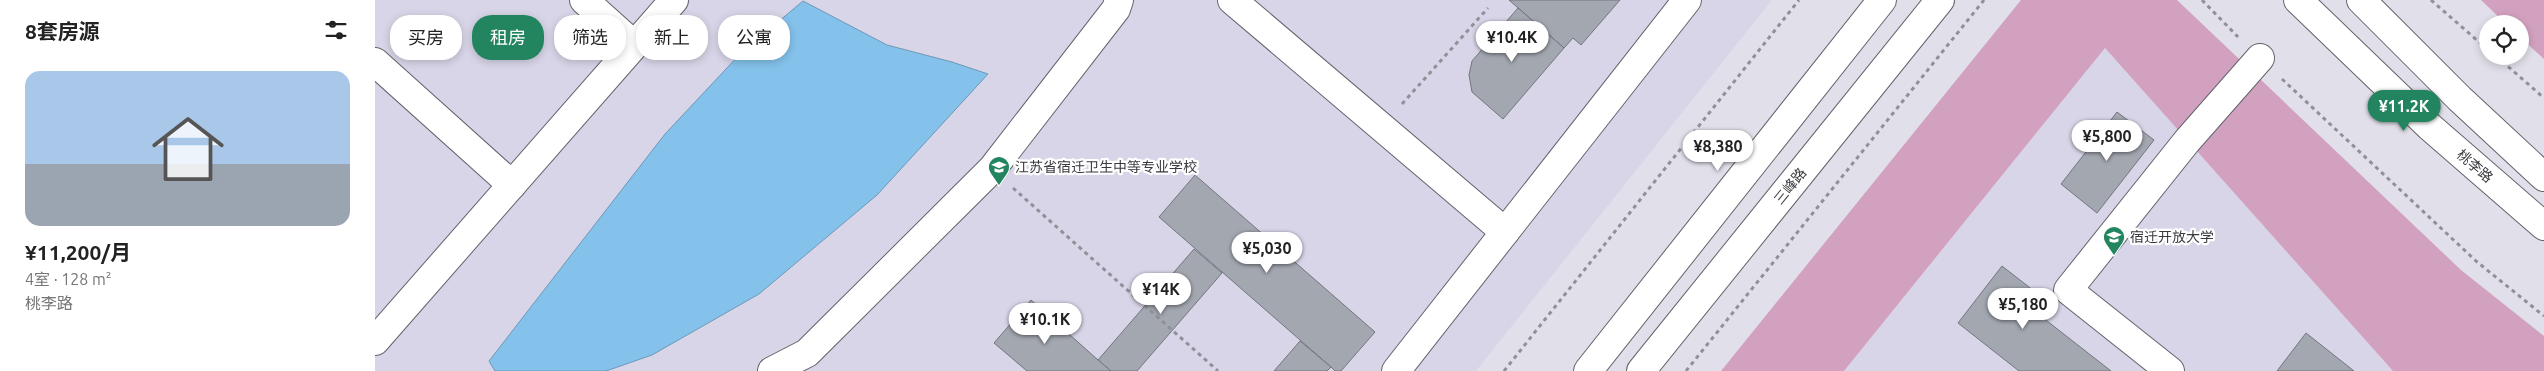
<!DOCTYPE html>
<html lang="zh">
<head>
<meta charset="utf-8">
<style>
	:root { --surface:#fff; --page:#f2f2f2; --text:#222; --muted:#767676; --line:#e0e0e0; --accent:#22855f }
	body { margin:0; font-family:Ubuntu,"Noto Sans SC",sans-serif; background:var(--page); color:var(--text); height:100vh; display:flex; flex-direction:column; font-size:19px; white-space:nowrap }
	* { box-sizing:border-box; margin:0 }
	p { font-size:16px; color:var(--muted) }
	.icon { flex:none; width:28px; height:28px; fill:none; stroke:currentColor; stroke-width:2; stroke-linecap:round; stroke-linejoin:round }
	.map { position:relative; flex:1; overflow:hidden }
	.drawer { display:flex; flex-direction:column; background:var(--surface); width:375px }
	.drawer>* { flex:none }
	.hud { position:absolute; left:15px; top:15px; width:475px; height:45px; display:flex; gap:10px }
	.tools { position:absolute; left:2104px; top:15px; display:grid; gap:10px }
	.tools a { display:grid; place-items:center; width:50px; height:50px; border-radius:50%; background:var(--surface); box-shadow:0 2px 8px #0003; font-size:25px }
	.price { position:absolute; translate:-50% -42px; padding:0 11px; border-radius:18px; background:#fff; color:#222; font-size:16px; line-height:32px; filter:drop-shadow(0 1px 2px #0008) }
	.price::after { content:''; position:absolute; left:50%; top:30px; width:15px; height:11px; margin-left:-8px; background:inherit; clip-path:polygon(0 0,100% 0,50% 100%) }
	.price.selected { background:var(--accent); color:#fff }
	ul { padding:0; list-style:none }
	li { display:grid; align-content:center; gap:10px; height:265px; padding:0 25px }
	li+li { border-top:1px solid var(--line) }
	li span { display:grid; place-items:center; height:155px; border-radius:15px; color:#555 }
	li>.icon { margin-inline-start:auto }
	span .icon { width:90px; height:90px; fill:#fffc; stroke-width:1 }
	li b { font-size:21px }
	h2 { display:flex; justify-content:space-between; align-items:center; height:60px; padding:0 25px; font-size:21px }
	.chip { padding:0 18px; border-radius:20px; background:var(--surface); box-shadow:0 2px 8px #0003; font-size:18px; line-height:45px }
	.chip.selected { background:var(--accent); color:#fff }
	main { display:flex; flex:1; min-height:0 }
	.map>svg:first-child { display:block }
</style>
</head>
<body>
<main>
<section class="drawer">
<h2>8套房源<svg class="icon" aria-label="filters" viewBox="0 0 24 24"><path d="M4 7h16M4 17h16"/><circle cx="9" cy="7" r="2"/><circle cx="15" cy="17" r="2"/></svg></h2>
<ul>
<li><span style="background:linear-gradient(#a9c7e8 60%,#9aa5b1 0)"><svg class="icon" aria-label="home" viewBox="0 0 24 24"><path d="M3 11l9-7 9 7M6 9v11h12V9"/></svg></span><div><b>¥11,200/月</b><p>4室 · 128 m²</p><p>桃李路</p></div></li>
</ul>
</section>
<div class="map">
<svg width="2169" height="371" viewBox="0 0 2169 371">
	<rect width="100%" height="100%" fill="#e1e0ea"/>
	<g fill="#d7d5e7">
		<polygon points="0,0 1397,0 1101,371 0,371"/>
		<polygon points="1730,48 2018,371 1469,371"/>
	</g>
	<g fill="#d2a1bf">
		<polygon points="1646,0 1802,0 2086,270 2169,336 2169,371 2018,371 1730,48 1469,371 1346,371"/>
		<polygon points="2106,0 2169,0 2169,59 2145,37 2145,24 2131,24"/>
	</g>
	<polygon fill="#84c1eb" stroke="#6e98b7" points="428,1 512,45 577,62 613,74 502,195 384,294 277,355 231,371 120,371 114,361 290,134 366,53"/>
	<g fill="#a3a7b0" stroke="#72767e">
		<polygon points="1134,0 1245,0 1206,45 1198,38 1189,48"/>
		<polygon points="1143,8 1189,48 1128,119 1097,92 1094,75 1097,61"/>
		<polygon points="1742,112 1779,140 1722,213 1686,184"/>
		<polygon points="820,175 1000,332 966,371 960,371 956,367 784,217"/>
		<polygon points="819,249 847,273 762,371 736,371 723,360"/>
		<polygon points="1627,266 1668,298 1658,310 1736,371 1644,371 1583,323"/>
		<polygon points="656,300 723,360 736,371 652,371 619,343"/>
		<polygon points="1931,333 1979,371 1902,371"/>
		<polygon points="925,341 956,367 952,371 899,371"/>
	</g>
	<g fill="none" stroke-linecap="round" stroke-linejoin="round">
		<g stroke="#64636c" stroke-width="30">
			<g id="minor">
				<polyline points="209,0 259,45"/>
				<polyline points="857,0 1130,232"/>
				<polyline points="0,62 137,185"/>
				<polyline points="0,341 299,0"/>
				<polyline points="397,371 432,353 617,169 741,9 744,0"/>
				<polyline points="1021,371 1312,0"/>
				<polyline points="1795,371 1693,290 1812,141 1885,58"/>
			</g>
		</g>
		<g stroke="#64636c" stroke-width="30">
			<g id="major">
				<polyline points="1923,0 2055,127 2169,226"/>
				<polyline points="1986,0 2085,99 2169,177"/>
				<polyline points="1213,371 1507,0"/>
				<polyline points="1266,371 1565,0"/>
			</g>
		</g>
		<g stroke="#919098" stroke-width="3" stroke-dasharray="4 4" stroke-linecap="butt">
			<polyline points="1827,0 1863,37"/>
			<polyline points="2056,0 2112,49"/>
			<polyline points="2121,56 2169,98"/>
			<polyline points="1907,79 2101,261 2169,316"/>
			<polyline points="1027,104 1113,8"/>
			<polyline points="638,188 843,371"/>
			<polyline points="1129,371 1424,0"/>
			<polyline points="1311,371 1609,0"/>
		</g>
		<use href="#minor" stroke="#fff" stroke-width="28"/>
		<use href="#major" stroke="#fff" stroke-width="28"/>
	</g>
	<defs>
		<g id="school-pin" transform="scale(1.125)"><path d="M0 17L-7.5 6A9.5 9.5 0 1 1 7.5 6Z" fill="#22855f" stroke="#fff"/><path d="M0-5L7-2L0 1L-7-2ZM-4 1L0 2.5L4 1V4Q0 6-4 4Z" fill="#fff"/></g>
		<g id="university-pin" transform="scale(1.125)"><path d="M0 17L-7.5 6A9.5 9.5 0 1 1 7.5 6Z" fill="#22855f" stroke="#fff"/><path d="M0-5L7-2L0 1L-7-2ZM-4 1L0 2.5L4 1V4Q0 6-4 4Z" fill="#fff"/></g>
	</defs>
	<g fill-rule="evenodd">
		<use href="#school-pin" x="624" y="167"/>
		<use href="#university-pin" x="1739" y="237"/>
	</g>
	<g text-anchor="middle" stroke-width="4.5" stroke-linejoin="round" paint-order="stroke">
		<g font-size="14" fill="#3a393e" stroke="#fff">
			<text transform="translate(2100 166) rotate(41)" y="5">桃李路</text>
			<text transform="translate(1415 186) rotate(-51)" y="5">三峰路</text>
		</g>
		<g font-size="14" fill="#3a393e" stroke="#fff" text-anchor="start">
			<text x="640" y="172">江苏省宿迁卫生中等专业学校</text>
			<text x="1755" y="242">宿迁开放大学</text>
		</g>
	</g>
</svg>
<div class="tools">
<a><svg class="icon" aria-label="locate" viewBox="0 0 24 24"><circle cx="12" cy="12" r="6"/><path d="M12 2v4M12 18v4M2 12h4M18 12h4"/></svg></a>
</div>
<b class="price" style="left:1137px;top:63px">¥10.4K</b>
<b class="price selected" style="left:2029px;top:132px">¥11.2K</b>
<b class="price" style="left:1732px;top:162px">¥5,800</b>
<b class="price" style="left:1343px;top:172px">¥8,380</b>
<b class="price" style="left:892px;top:274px">¥5,030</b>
<b class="price" style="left:786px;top:315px">¥14K</b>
<b class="price" style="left:1648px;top:330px">¥5,180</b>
<b class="price" style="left:670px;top:345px">¥10.1K</b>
<div class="hud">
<a class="chip">买房</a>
<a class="chip selected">租房</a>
<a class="chip">筛选</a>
<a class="chip">新上</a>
<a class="chip">公寓</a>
</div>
</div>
</main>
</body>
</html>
